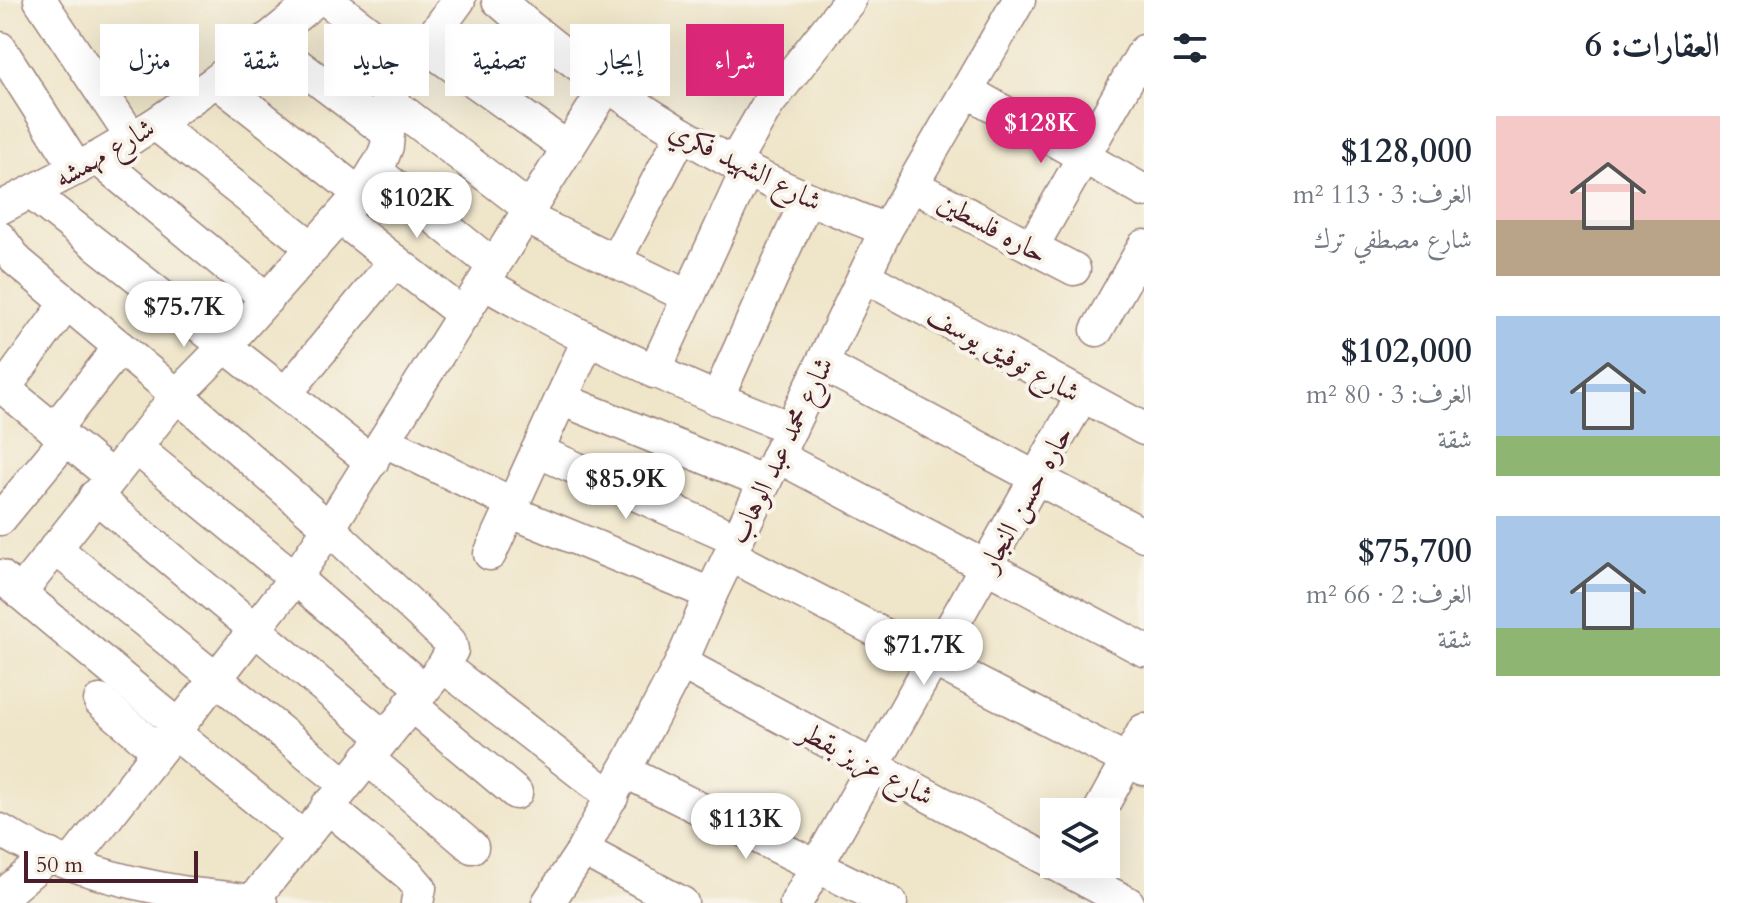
<!DOCTYPE html>
<html lang="ar">
<head>
<meta charset="utf-8">
<style>
	:root { --surface:#fff; --page:#f6f6f7; --text:#1f2937; --muted:#747a83; --accent:#db2777 }
	body { margin:0; font-family:Cardo,Amiri,serif; background:var(--page); color:var(--text); direction:rtl; height:100vh; display:flex; flex-direction:column; font-size:30px; white-space:nowrap }
	* { box-sizing:border-box; margin:0 }
	p { font-size:26px; color:var(--muted) }
	.icon { flex:none; width:44px; height:44px; fill:none; stroke:currentColor; stroke-width:2; stroke-linecap:round; stroke-linejoin:round }
	.map { position:relative; flex:1; overflow:hidden; direction:ltr }
	.details { display:flex; flex-direction:column; background:var(--surface); width:600px }
	.details>* { flex:none }
	.banner { position:absolute; left:24px; top:24px; width:760px; height:72px; direction:rtl; display:flex; gap:16px }
	.controls { position:absolute; left:1040px; top:798px; display:grid; gap:16px }
	.controls a { display:grid; place-items:center; width:80px; height:80px; border-radius:0px; background:var(--surface); box-shadow:0 8px 32px #0002; font-size:40px }
	.scale { position:absolute; left:24px; bottom:20px; width:174px; box-sizing:border-box; padding-left:8px; border:4px solid #4a1f2b; border-top:0; font-size:22px; line-height:28px; white-space:nowrap; color:#4a1f2b; -webkit-text-stroke:6px #f7f3e8; paint-order:stroke }
	.price { position:absolute; translate:-50% -68px; padding:0 18px; border-radius:28px; background:#fff; color:#222; font-size:26px; line-height:52px; filter:drop-shadow(0 2px 4px #0008) }
	.price::after { content:''; position:absolute; left:50%; top:48px; width:24px; height:18px; margin-left:-12px; background:inherit; clip-path:polygon(0 0,100% 0,50% 100%) }
	.price.current { background:var(--accent); color:#fff }
	ul { padding:0; list-style:none }
	li { display:flex; align-items:center; gap:24px; height:200px; padding:0 24px }
	li span { display:grid; place-items:center; flex:none; width:224px; height:160px; border-radius:0px; color:#555 }
	li>.icon { margin-inline-start:auto }
	span .icon { width:96px; height:96px; fill:#fffc; stroke-width:1 }
	li b { font-size:34px }
	h2 { display:flex; justify-content:space-between; align-items:center; height:96px; padding:0 24px; font-size:34px }
	.tag { padding:0 28px; border-radius:0px; background:var(--surface); box-shadow:0 8px 32px #0002; font-size:28px; line-height:72px }
	.tag.current { background:var(--accent); color:#fff }
	main { display:flex; flex:1; min-height:0 }
	.map>svg:first-child { display:block }
</style>
</head>
<body>
<main>
<section class="details">
<h2>العقارات: 6<svg class="icon" aria-label="filters" viewBox="0 0 24 24"><path d="M4 7h16M4 17h16"/><circle cx="9" cy="7" r="2"/><circle cx="15" cy="17" r="2"/></svg></h2>
<ul>
<li><span style="background:linear-gradient(#f6c9c9 65%,#b9a48a 0)"><svg class="icon" aria-label="home" viewBox="0 0 24 24"><path d="M3 11l9-7 9 7M6 9v11h12V9"/></svg></span><div><b>$128,000</b><p>الغرف: 3 · 113 m²</p><p>شارع مصطفي ترك</p></div></li>
<li><span style="background:linear-gradient(#a9c7e8 75%,#8fb573 0)"><svg class="icon" aria-label="home" viewBox="0 0 24 24"><path d="M3 11l9-7 9 7M6 9v11h12V9"/></svg></span><div><b>$102,000</b><p>الغرف: 3 · 80 m²</p><p>شقة</p></div></li>
<li><span style="background:linear-gradient(#a9c7e8 70%,#8fb573 0)"><svg class="icon" aria-label="home" viewBox="0 0 24 24"><path d="M3 11l9-7 9 7M6 9v11h12V9"/></svg></span><div><b>$75,700</b><p>الغرف: 2 · 66 m²</p><p>شقة</p></div></li>
</ul>
</section>
<div class="map">
<svg width="1144" height="903" viewBox="0 0 1144 903">
	<rect width="100%" height="100%" fill="#f7f3e8"/>
	<filter id="ink" filterUnits="userSpaceOnUse"><feTurbulence type="fractalNoise" baseFrequency=".0125" numOctaves="2"/><feDisplacementMap in="SourceGraphic" scale="16" xChannelSelector="R" yChannelSelector="G"/><feConvolveMatrix kernelMatrix="1 2 1 2 8 2 1 2 1" color-interpolation-filters="sRGB"/></filter>
	<filter id="wash" filterUnits="userSpaceOnUse"><feTurbulence type="fractalNoise" baseFrequency=".006" numOctaves="4" result="noise"/><feDisplacementMap in="SourceGraphic" scale="32" xChannelSelector="R" yChannelSelector="G"/><feGaussianBlur stdDeviation="1.8" result="paint"/><feColorMatrix in="noise" values="0 0 0 0 0 0 0 0 0 0 0 0 0 0 0 0 0 1.4 0 .05"/><feComposite in="paint" operator="in"/></filter>
	<g filter="url(#wash)">
		<rect width="100%" height="100%" fill="#efe5c9"/>
	</g>
	<g filter="url(#ink)">
		<g fill="none" stroke-linecap="round" stroke-linejoin="round">
			<g stroke="#9c827a" stroke-width="35">
				<g id="minor">
					<polyline points="40,0 132,138"/>
					<polyline points="327,0 411,65"/>
					<path d="M498 0C573 66 657 123 746 170 791 193 839 211 886 230"/>
					<polyline points="265,40 388,133"/>
					<polyline points="425,46 568,148"/>
					<polyline points="0,48 77,169"/>
					<polyline points="216,81 360,194"/>
					<polyline points="967,91 1144,191"/>
					<polyline points="387,99 530,209"/>
					<polyline points="155,124 313,248"/>
					<polyline points="97,158 267,299"/>
					<polyline points="734,163 768,104 850,0"/>
					<polyline points="375,170 494,266"/>
					<polyline points="912,185 1074,269"/>
					<polyline points="31,193 372,462"/>
					<polyline points="0,208 97,158 155,124 216,81 316,0"/>
					<polyline points="525,217 689,297"/>
					<polyline points="340,218 464,315"/>
					<polyline points="0,238 17,261 177,395 329,528 450,642 452,650 443,666 252,901"/>
					<polyline points="1032,247 1144,51"/>
					<polyline points="615,261 682,134"/>
					<polyline points="864,276 1144,429"/>
					<path d="M484 283C583 340 684 387 791 428"/>
					<polyline points="1097,330 1144,246"/>
					<polyline points="822,364 1144,535"/>
					<polyline points="654,372 747,170"/>
					<polyline points="0,385 111,476"/>
					<polyline points="4,389 67,303"/>
					<polyline points="286,393 395,261"/>
					<polyline points="561,399 765,482"/>
					<polyline points="717,399 807,199"/>
					<polyline points="54,430 120,347"/>
					<polyline points="385,441 513,504"/>
					<polyline points="135,447 295,578 423,689"/>
					<polyline points="537,451 737,539"/>
					<polyline points="777,456 1144,650"/>
					<polyline points="95,496 384,737"/>
					<polyline points="509,511 711,594"/>
					<polyline points="0,519 66,439"/>
					<polyline points="55,548 345,784"/>
					<polyline points="490,554 588,340"/>
					<polyline points="730,555 1144,769"/>
					<polyline points="0,576 178,725"/>
					<polyline points="20,593 177,395 225,346 360,194 382,159 387,146 388,133 384,110 387,99 459,0"/>
					<polyline points="681,663 1054,863"/>
					<polyline points="443,666 612,797"/>
					<polyline points="100,701 157,750"/>
					<polyline points="410,704 516,793"/>
					<polyline points="172,731 303,837"/>
					<polyline points="367,758 472,847"/>
					<polyline points="624,771 891,903"/>
					<polyline points="327,806 408,874 420,888 417,903"/>
					<polyline points="1099,812 1144,730"/>
					<path d="M0 830C57 866 127 884 194 894 216 897 239 898 261 903"/>
					<polyline points="583,850 682,903"/>
					<polyline points="71,863 295,578 329,528 607,86"/>
					<polyline points="1055,864 1128,903"/>
					<polyline points="0,898 50,855"/>
					<polyline points="548,903 583,850 681,663 711,594 886,230 1019,0"/>
					<polyline points="796,903 1082,396"/>
				</g>
			</g>
			<use href="#minor" stroke="#fff" stroke-width="32"/>
		</g>
	</g>
	<g text-anchor="middle" stroke-width="8" stroke-linejoin="round" paint-order="stroke">
		<g font-size="28" fill="#4a1f2b" stroke="#f7f3e8">
			<text transform="translate(104 152) rotate(-30)" y="10">شارع مهمشه</text>
			<text transform="translate(746 165) rotate(27)" y="10">شارع الشهيد فكري</text>
			<text transform="translate(993 227) rotate(28)" y="10">حاره فلسطين</text>
			<text transform="translate(1004 353) rotate(29)" y="10">شارع توفيق يوسف</text>
			<text transform="translate(780 450) rotate(-64)" y="10">شارع محمد عبد الوهاب</text>
			<text transform="translate(1025 498) rotate(-61)" y="10">حاره حسن النجار</text>
			<text transform="translate(867 763) rotate(28)" y="10">شارع عزيز بقطر</text>
		</g>
	</g>
</svg>
<div class="controls">
<a><svg class="icon" aria-label="layers" viewBox="0 0 24 24"><path d="M12 4l9 5-9 5-9-5zM3 14l9 5 9-5"/></svg></a>
</div>
<div class="scale">50 m</div>
<b class="price current" style="left:1041px;top:165px">$128K</b>
<b class="price" style="left:417px;top:240px">$102K</b>
<b class="price" style="left:184px;top:349px">$75.7K</b>
<b class="price" style="left:626px;top:521px">$85.9K</b>
<b class="price" style="left:924px;top:687px">$71.7K</b>
<b class="price" style="left:746px;top:861px">$113K</b>
<div class="banner">
<a class="tag current">شراء</a>
<a class="tag">إيجار</a>
<a class="tag">تصفية</a>
<a class="tag">جديد</a>
<a class="tag">شقة</a>
<a class="tag">منزل</a>
</div>
</div>
</main>
</body>
</html>
